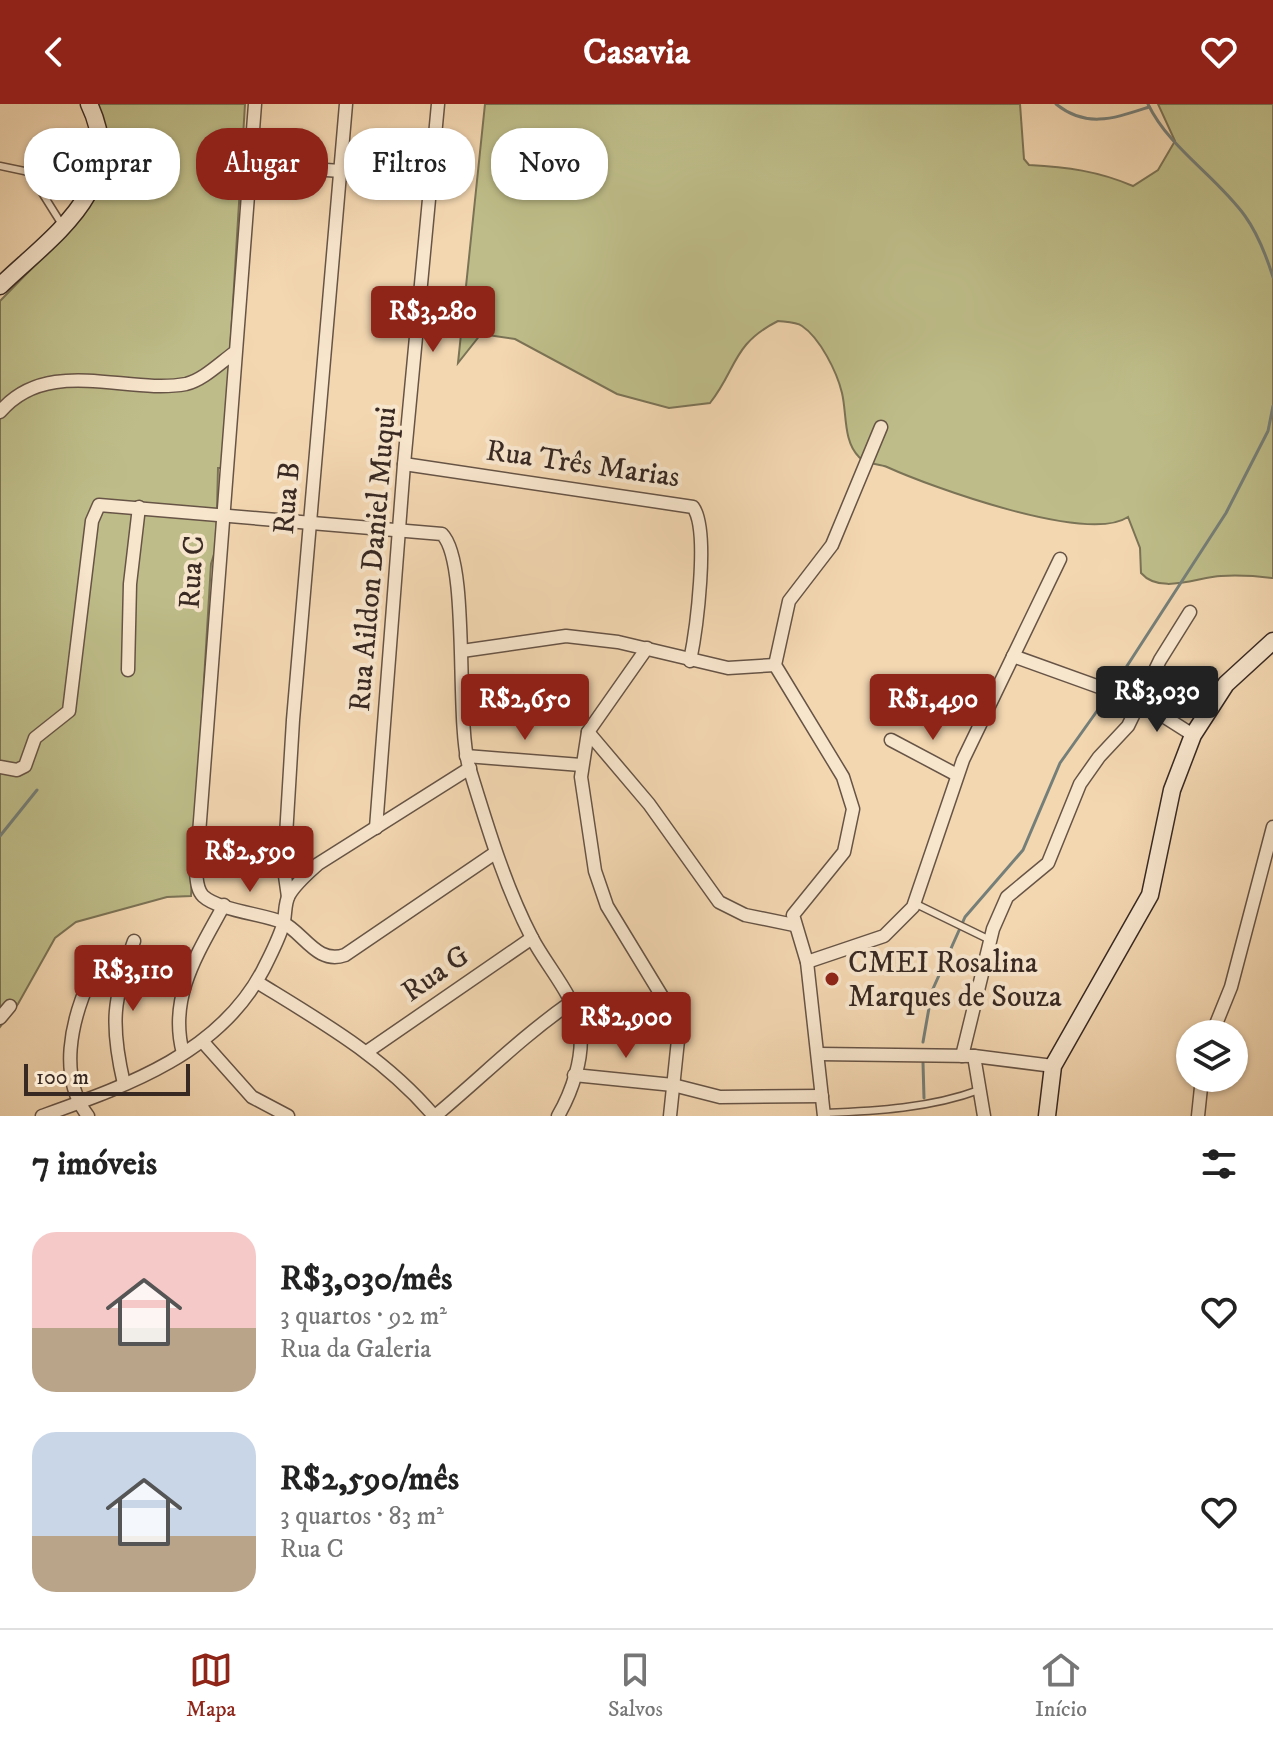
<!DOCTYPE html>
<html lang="pt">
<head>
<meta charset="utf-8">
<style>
	:root { --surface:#fff; --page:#f6f6f6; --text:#222; --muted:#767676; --line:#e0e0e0; --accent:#8f2418 }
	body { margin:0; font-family:"IM FELL DW Pica",serif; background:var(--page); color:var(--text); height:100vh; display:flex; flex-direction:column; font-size:30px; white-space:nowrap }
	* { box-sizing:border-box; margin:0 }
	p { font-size:26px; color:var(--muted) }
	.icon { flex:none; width:44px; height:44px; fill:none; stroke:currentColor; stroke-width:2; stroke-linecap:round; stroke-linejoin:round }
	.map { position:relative; height:1012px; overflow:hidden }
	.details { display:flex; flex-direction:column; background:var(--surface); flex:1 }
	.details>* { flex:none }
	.banner { position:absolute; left:24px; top:24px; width:800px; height:72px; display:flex; gap:16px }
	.tools { position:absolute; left:1176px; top:916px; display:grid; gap:16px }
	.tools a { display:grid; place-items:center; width:72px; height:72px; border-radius:50%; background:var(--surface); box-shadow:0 2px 6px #0004; font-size:40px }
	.scale { position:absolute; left:24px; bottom:20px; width:166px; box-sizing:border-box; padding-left:8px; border:4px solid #382923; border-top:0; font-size:22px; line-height:28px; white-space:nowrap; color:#382923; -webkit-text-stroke:6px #f7e5cc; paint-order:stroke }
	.price { position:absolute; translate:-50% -68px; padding:0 18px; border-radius:8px; background:var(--accent); color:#fff; font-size:26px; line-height:52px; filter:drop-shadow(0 2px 4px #0008) }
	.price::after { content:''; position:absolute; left:50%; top:48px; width:24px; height:18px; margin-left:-12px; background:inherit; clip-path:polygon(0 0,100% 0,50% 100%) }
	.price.active { background:#222; color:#fff }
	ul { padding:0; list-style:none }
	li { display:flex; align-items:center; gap:24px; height:200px; padding:0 32px }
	li span { display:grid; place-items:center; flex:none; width:224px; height:160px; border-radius:24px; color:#555 }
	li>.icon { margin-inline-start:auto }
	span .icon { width:96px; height:96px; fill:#fffc; stroke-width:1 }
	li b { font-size:34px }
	h2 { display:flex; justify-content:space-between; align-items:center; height:96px; padding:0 32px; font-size:34px }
	.pill { padding:0 28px; border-radius:32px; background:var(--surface); box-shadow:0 2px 6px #0004; font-size:28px; line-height:72px }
	.pill.active { background:var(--accent); color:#fff }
	header { display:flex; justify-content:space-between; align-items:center; height:104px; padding:0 32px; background:var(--accent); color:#fff; font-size:36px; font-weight:700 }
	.tabs { display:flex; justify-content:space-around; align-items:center; height:112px; border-top:2px solid var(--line); background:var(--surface); font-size:22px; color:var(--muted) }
	.tabs a { display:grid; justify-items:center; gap:4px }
	.tabs .active { color:var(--accent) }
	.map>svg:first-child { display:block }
</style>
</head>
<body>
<header><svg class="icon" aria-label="back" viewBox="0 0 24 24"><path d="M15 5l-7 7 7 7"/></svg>Casavia<svg class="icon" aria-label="heart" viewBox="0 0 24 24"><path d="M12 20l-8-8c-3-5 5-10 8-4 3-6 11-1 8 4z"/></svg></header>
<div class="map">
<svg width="1273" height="1012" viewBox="0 0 1273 1012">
	<rect width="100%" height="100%" fill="#f3d7b1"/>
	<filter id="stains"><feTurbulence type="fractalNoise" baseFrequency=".0025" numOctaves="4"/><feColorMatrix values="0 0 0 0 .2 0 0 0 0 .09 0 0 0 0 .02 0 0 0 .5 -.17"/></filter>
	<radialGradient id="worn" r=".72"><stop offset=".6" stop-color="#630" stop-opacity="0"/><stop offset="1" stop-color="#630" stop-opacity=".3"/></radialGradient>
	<g fill="#bebd89" stroke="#7b7356" stroke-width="2">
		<polygon points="97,0 245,0 223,364 218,364 216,444 211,460 191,792 167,793 76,818 55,834 18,900 0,923 0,197 83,112 96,70 111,46"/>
		<path d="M485 0H1020L1024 55 1029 61C1067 63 1098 67 1133 82L1158 66 1175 37 1158 0H1273V474C1256 472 1239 471 1221 472 1198 473 1160 491 1141 469L1140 444 1128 413C1088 440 931 383 887 363 878 359 866 361 859 353 843 337 847 310 842 289 837 268 820 234 802 222 796 218 785 218 778 217 732 240 737 265 710 299L669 304 617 290 515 235 481 230 458 259Z"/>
	</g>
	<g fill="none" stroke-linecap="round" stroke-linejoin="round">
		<g stroke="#757f79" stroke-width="3">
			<path d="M1056 0C1087 25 1115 14 1149 3"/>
			<path d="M1148 0C1169 44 1216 72 1245 112 1258 130 1266 151 1273 173"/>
			<polyline points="1114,582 1226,409 1268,327 1273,302"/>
			<polyline points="0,732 37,686"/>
			<polyline points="923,938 932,887 965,813 1023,746 1060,659 1107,593"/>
			<polyline points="923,959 924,994"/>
		</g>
		<g stroke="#675446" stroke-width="9">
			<g id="lane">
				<polyline points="0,62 29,68 61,119"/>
				<polyline points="29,68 71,65 93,69"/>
				<polyline points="914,799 990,836"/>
				<path d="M825 1009C876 1007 931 1004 979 986"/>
			</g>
		</g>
		<g stroke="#675446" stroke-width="15">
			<g id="street">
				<path d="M255 0 196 769C197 777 197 786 203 792 218 806 262 810 282 818 304 829 317 861 345 851L495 749"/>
				<polyline points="251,61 432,73"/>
				<path d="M0 308C48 251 127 291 186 280 203 276 220 259 234 249"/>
				<path d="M404 360 693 403C710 426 696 528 690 557"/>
				<polyline points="647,544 588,628 581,673 595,767 607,802 674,912 678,936 670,1012"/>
				<polyline points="462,547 566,532 618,538 728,564 775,561"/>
				<polyline points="1013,552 1141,598 1193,631"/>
				<polyline points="128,566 130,480 139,403"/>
				<polyline points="588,628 649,700 719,798 745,811 794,821"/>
				<polyline points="891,636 957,671"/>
				<polyline points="466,652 581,661"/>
				<path d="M0 663 17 666 25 662 35 634 69 607 92 417 99 401 442 430C470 458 455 614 469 663 487 721 504 780 532 834 547 863 575 892 580 925 584 953 572 988 558 1012"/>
				<polyline points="376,724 404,360 438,0"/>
				<polyline points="288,793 284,765 293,616 346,0"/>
				<polyline points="807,858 884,832 913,803 963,656 1060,455"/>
				<path d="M257 878C322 918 384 953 434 1012"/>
				<polyline points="0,914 10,902"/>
				<polyline points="1212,930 1231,883 1273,723"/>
				<polyline points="203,938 252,993 288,1012"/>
				<polyline points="368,947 532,834"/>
				<path d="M183 949C168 893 198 849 224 801"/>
				<polyline points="819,950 974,952 1053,962"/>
				<polyline points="962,952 993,825 1007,793 1048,759 1080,680 1099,653 1128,622 1160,556 1190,508"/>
				<polyline points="974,952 984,1012"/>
				<polyline points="574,971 673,981 720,993 822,992"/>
				<path d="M124 980C110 920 113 895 134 837"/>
				<path d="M42 1012C126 982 219 950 263 866 270 852 278 837 283 821 286 812 284 800 289 791 296 779 308 769 318 760L470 664"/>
				<path d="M88 1012C58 973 71 917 90 875"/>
				<path d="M435 1012C482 973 520 934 570 899"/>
				<polyline points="824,1012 807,858 793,811 844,748 853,705 843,673 775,561 789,497 832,441 881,323"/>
				<polyline points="1198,1012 1202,974"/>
			</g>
		</g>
		<g stroke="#382923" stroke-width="19">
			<g id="secondary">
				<path d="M0 182C53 131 129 83 89 0"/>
				<polyline points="1047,1012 1053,962 1150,791 1172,686 1193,631 1226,580 1273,537"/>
			</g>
		</g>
		<use href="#lane" stroke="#f7e5cc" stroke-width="6"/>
		<use href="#street" stroke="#f7e5cc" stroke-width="12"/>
		<use href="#secondary" stroke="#f7e5cc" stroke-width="16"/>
	</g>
	<circle fill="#8f2418" stroke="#f7e5cc" stroke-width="3" cx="832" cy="875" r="8"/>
	<g text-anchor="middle" stroke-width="8" stroke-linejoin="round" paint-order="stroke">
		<g font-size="30" fill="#382923" stroke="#f7e5cc">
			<text transform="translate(583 359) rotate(8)" y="10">Rua Três Marias</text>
			<text transform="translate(286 394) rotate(-85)" y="10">Rua B</text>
			<text transform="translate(372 455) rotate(-85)" y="10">Rua Aildon Daniel Muqui</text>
			<text transform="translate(191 468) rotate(-86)" y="10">Rua C</text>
			<text transform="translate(435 869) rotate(-35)" y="10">Rua G</text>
		</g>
		<g font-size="30" fill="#382923" stroke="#f7e5cc" text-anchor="start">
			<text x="848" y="868">CMEI Rosalina<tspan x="848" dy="34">Marques de Souza</tspan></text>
		</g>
	</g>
	<rect width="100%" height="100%" filter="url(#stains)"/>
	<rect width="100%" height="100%" fill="url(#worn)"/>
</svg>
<div class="tools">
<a><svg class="icon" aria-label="layers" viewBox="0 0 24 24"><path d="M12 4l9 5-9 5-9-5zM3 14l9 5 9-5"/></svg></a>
</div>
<div class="scale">100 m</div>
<b class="price" style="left:433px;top:250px">R$3,280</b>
<b class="price active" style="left:1157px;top:630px">R$3,030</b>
<b class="price" style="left:525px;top:638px">R$2,650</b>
<b class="price" style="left:933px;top:638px">R$1,490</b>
<b class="price" style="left:250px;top:790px">R$2,590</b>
<b class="price" style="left:133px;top:909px">R$3,110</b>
<b class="price" style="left:626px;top:956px">R$2,900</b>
<div class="banner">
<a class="pill">Comprar</a>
<a class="pill active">Alugar</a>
<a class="pill">Filtros</a>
<a class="pill">Novo</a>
</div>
</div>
<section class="details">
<h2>7 imóveis<svg class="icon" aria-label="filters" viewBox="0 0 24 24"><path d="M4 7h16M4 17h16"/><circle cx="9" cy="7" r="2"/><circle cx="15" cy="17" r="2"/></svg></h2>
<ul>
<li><span style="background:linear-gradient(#f6c9c9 60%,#b9a48a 0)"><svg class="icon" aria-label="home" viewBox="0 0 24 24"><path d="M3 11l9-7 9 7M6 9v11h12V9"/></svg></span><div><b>R$3,030/mês</b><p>3 quartos · 92 m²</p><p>Rua da Galeria</p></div><svg class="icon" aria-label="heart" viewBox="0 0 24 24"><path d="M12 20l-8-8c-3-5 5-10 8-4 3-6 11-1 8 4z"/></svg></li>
<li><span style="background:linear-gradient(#c9d6e8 65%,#b9a48a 0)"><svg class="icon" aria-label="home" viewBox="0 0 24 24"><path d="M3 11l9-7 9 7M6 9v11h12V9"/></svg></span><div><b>R$2,590/mês</b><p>3 quartos · 83 m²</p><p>Rua C</p></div><svg class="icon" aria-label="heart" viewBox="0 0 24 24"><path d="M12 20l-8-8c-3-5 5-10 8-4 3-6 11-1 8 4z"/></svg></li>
</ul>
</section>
<nav class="tabs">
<a class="active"><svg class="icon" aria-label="map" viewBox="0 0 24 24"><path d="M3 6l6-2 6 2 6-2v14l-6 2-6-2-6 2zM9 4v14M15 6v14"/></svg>Mapa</a>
<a><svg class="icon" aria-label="saved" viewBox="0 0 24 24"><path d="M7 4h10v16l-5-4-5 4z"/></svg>Salvos</a>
<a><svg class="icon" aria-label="home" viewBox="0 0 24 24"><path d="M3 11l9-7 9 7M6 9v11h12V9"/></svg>Início</a>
</nav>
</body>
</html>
